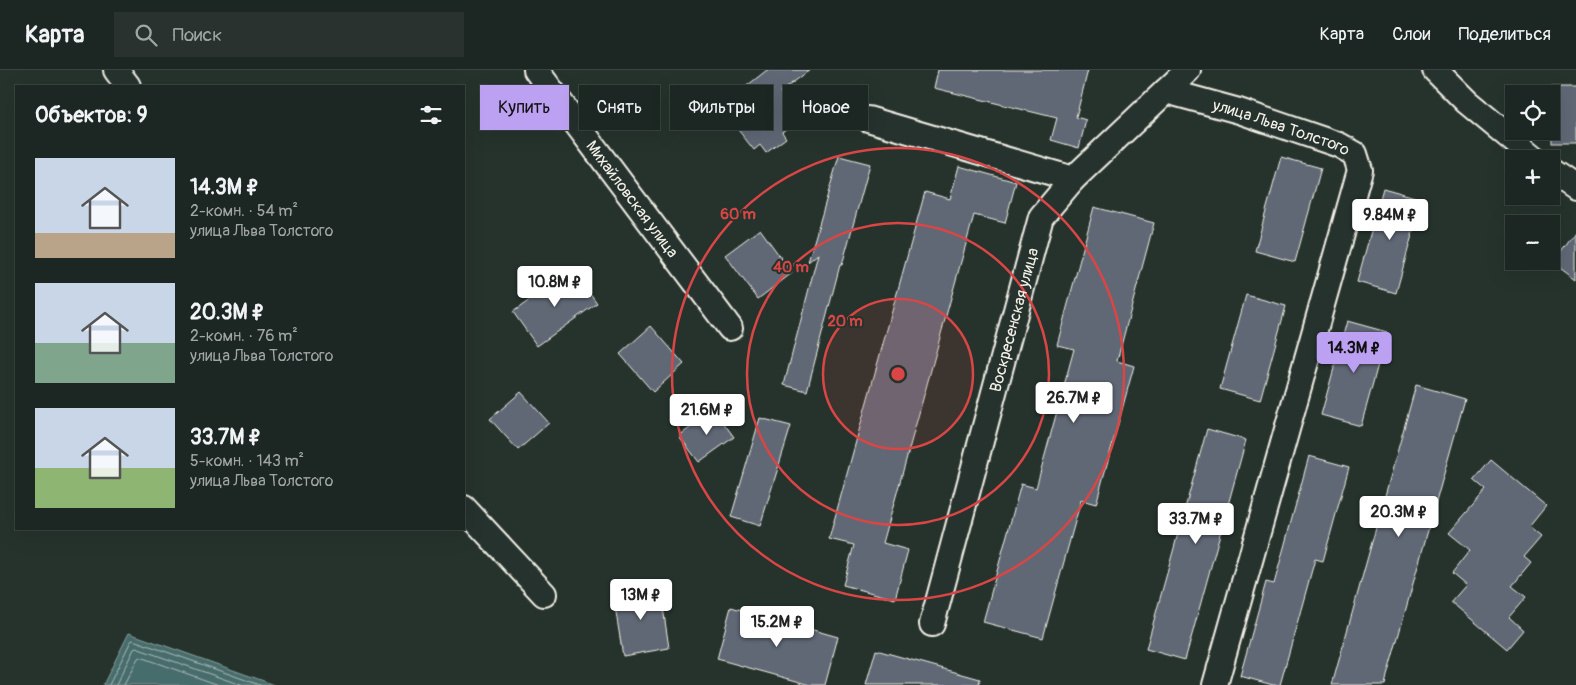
<!DOCTYPE html>
<html lang="ru">
<head>
<meta charset="utf-8">
<style>
	:root { --surface:#1c2622; --page:#29322f; --text:#f1f3f6; --muted:#a0a5a5; --line:#3a4340; --accent:#bca0f2 }
	body { margin:0; font-family:Pangolin,sans-serif; background:var(--page); color:var(--text); height:100vh; display:flex; flex-direction:column; font-size:19px; white-space:nowrap }
	* { box-sizing:border-box; margin:0 }
	p { font-size:16px; color:var(--muted) }
	.icon { flex:none; width:28px; height:28px; fill:none; stroke:currentColor; stroke-width:2; stroke-linecap:round; stroke-linejoin:round }
	.map { position:relative; flex:1; overflow:hidden }
	.sheet { position:absolute; left:15px; top:15px; width:450px; height:445px; display:flex; flex-direction:column; background:var(--surface); border-radius:0px; box-shadow:0 5px 20px #0002,0 0 0 1px var(--line) }
	.sheet>* { flex:none }
	.guide { position:absolute; left:480px; top:15px; width:475px; height:45px; display:flex; gap:10px }
	.controls { position:absolute; left:1505px; top:15px; display:grid; gap:10px }
	.controls a { display:grid; place-items:center; width:55px; height:55px; border-radius:0px; background:var(--surface); box-shadow:0 5px 20px #0002,0 0 0 1px var(--line); font-size:25px }
	.price { position:absolute; translate:-50% -42px; padding:0 11px; border-radius:5px; background:#fff; color:#222; font-size:16px; line-height:32px; filter:drop-shadow(0 1px 2px #0008) }
	.price::after { content:''; position:absolute; left:50%; top:30px; width:15px; height:11px; margin-left:-8px; background:inherit; clip-path:polygon(0 0,100% 0,50% 100%) }
	.price.current { background:var(--accent); color:#111 }
	ul { padding:0; list-style:none }
	li { display:flex; align-items:center; gap:15px; height:125px; padding:0 20px }
	li span { display:grid; place-items:center; flex:none; width:140px; height:100px; border-radius:0px; color:#555 }
	li>.icon { margin-inline-start:auto }
	span .icon { width:60px; height:60px; fill:#fffc; stroke-width:1 }
	li b { font-size:21px }
	h2 { display:flex; justify-content:space-between; align-items:center; height:60px; padding:0 20px; font-size:21px }
	.tag { padding:0 18px; border-radius:0px; background:var(--surface); box-shadow:0 5px 20px #0002,0 0 0 1px var(--line); font-size:18px; line-height:45px }
	.tag.current { background:var(--accent); color:#111 }
	header { display:flex; align-items:center; gap:30px; box-sizing:border-box; height:70px; padding:0 25px; background:var(--surface); border-bottom:1px solid var(--line) }
	header strong { font-size:24px }
	nav { display:flex; gap:28px; margin-inline-start:auto; font-size:18px }
	.search { width:350px; height:45px; background:var(--page); display:flex; align-items:center; gap:12px; box-sizing:border-box; padding:0 18px; border-radius:0px; color:var(--muted); font-size:19px }
	.map>svg:first-child { display:block }
</style>
</head>
<body>
<header>
<strong>Карта</strong>
<div class="search"><svg class="icon" aria-label="search" viewBox="0 0 24 24"><circle cx="10" cy="10" r="6"/><path d="M15 15l6 6"/></svg>Поиск</div>
<nav><a>Карта</a><a>Слои</a><a>Поделиться</a></nav>
</header>
<div class="map">
<svg width="1576" height="615" viewBox="0 0 1576 615">
	<rect width="100%" height="100%" fill="#26332d"/>
	<filter id="ink" filterUnits="userSpaceOnUse"><feTurbulence type="fractalNoise" baseFrequency=".02" numOctaves="2"/><feDisplacementMap in="SourceGraphic" scale="10" xChannelSelector="R" yChannelSelector="G"/><feConvolveMatrix kernelMatrix="1 2 1 2 8 2 1 2 1" color-interpolation-filters="sRGB"/></filter>
	<g filter="url(#ink)">
		<polygon fill="#476c6c" stroke="#8ca19e" points="129,563 275,615 103,615"/>
		<g fill="none" stroke-linecap="round" stroke-linejoin="round">
			<g stroke="#afbcb6" stroke-width="1">
				<polyline points="109,615 131,571 133,570 260,615"/>
				<polyline points="116,615 134,579 136,578 241,615"/>
				<polyline points="124,615 138,588 140,587 219,615"/>
			</g>
		</g>
		<g fill="#616876" stroke="#f4f1e8">
			<polygon points="767,0 810,0 780,22 801,47 782,62 786,68 766,83 760,75 754,80 720,37"/>
			<polygon points="938,0 1088,0 1076,47 1086,50 1079,78 1051,70 1057,48 934,18"/>
			<rect x="1552" y="17" width="24" height="56"/>
			<polygon points="839,86 870,94 842,195 840,195 807,321 784,315 818,184 808,192"/>
			<polygon points="1281,87 1321,98 1295,192 1255,181"/>
			<polygon points="959,96 1016,112 1005,153 974,145 883,473 908,480 895,529 843,515 854,475 829,469 925,122 950,129"/>
			<polygon points="1383,118 1422,129 1396,223 1357,212"/>
			<polygon points="1094,137 1154,153 1117,291 1134,296 1096,434 1081,430 1043,568 983,552 1021,414 1036,418 1074,279 1057,275"/>
			<polygon points="760,159 792,203 758,229 725,185"/>
			<polygon points="1576,161 1576,209 1553,192"/>
			<polygon points="573,199 597,233 537,276 513,242"/>
			<polygon points="1246,225 1286,236 1260,330 1220,319"/>
			<polygon points="1347,251 1387,262 1361,356 1321,345"/>
			<polygon points="651,256 684,294 653,322 620,284"/>
			<polygon points="1416,315 1465,329 1387,606 1385,615 1332,615"/>
			<polygon points="521,322 549,353 518,380 490,349"/>
			<polygon points="714,340 734,367 699,392 679,366"/>
			<polygon points="760,348 791,356 760,456 731,447"/>
			<polygon points="1207,359 1246,370 1185,590 1146,579"/>
			<polygon points="1309,386 1349,397 1323,491 1315,489 1280,615 1273,615 1240,606 1266,512 1274,514"/>
			<polygon points="1491,390 1546,436 1529,457 1541,467 1524,487 1531,493 1512,516 1526,527 1509,547 1523,560 1507,579 1451,532 1466,515 1452,503 1470,480 1449,463 1486,420 1474,410"/>
			<polygon points="660,517 669,578 623,586 613,524"/>
			<polygon points="731,537 838,567 825,615 811,615 717,589"/>
			<polygon points="876,580 980,609 979,615 866,615"/>
		</g>
		<g fill="none" stroke-linecap="round" stroke-linejoin="round">
			<g stroke="#f4f1e8" stroke-width="28">
				<g id="minor">
					<polyline points="116,0 128,16"/>
					<path id="s1" d="M536 0 730 258"/>
					<polyline points="1435,0 1467,32 1536,89"/>
					<path id="s2" d="M1166 21 1239 41 1339 75 1355 84 1360 100 1215 615"/>
					<polyline points="868,49 1073,109"/>
					<polyline points="1551,101 1576,118"/>
					<polyline points="464,438 544,524"/>
					<path id="s3" d="M932 554 1041 147 1073 109 1188 0"/>
				</g>
			</g>
			<use href="#minor" stroke="#26332d" stroke-width="24"/>
		</g>
	</g>
	<circle cx="898" cy="304" r="75" fill="#da4645" fill-opacity=".12"/>
	<g fill="none" stroke="#da4645" stroke-width="2.5">
		<circle cx="898" cy="304" r="75"/>
		<circle cx="898" cy="304" r="151"/>
		<circle cx="898" cy="304" r="226"/>
	</g>
	<g text-anchor="middle" stroke-width="4" stroke-linejoin="round" paint-order="stroke">
		<g font-size="16" fill="#f4f1e8" stroke="#26332d">
			<text dy="6" stroke="none"><textPath href="#s2" startOffset="121">улица Льва Толстого</textPath></text>
			<text dy="6" stroke="none"><textPath href="#s1" startOffset="161">Михайловская улица</textPath></text>
			<text dy="6" stroke="none"><textPath href="#s3" startOffset="315">Воскресенская улица</textPath></text>
		</g>
	</g>
	<circle cx="898" cy="304" r="8" fill="#da4645" stroke="#26332d" stroke-width="2.5"/>
	<g font-size="15" text-anchor="middle" font-weight="bold" fill="#da4645" stroke="#26332d" stroke-width="4" stroke-linejoin="round" paint-order="stroke">
		<text x="738" y="149">60 m</text>
		<text x="791" y="202">40 m</text>
		<text x="845" y="256">20 m</text>
	</g>
</svg>
<div class="controls">
<a><svg class="icon" aria-label="locate" viewBox="0 0 24 24"><circle cx="12" cy="12" r="6"/><path d="M12 2v4M12 18v4M2 12h4M18 12h4"/></svg></a>
<a>+</a>
<a>−</a>
</div>
<b class="price" style="left:1390px;top:171px">9.84M ₽</b>
<b class="price" style="left:555px;top:238px">10.8M ₽</b>
<b class="price current" style="left:1354px;top:304px">14.3M ₽</b>
<b class="price" style="left:1074px;top:354px">26.7M ₽</b>
<b class="price" style="left:707px;top:366px">21.6M ₽</b>
<b class="price" style="left:1399px;top:468px">20.3M ₽</b>
<b class="price" style="left:1196px;top:475px">33.7M ₽</b>
<b class="price" style="left:641px;top:551px">13M ₽</b>
<b class="price" style="left:777px;top:578px">15.2M ₽</b>
<div class="guide">
<a class="tag current">Купить</a>
<a class="tag">Снять</a>
<a class="tag">Фильтры</a>
<a class="tag">Новое</a>
</div>
<section class="sheet">
<h2>Объектов: 9<svg class="icon" aria-label="filters" viewBox="0 0 24 24"><path d="M4 7h16M4 17h16"/><circle cx="9" cy="7" r="2"/><circle cx="15" cy="17" r="2"/></svg></h2>
<ul>
<li><span style="background:linear-gradient(#c9d6e8 75%,#b9a48a 0)"><svg class="icon" aria-label="home" viewBox="0 0 24 24"><path d="M3 11l9-7 9 7M6 9v11h12V9"/></svg></span><div><b>14.3M ₽</b><p>2-комн. · 54 m²</p><p>улица Льва Толстого</p></div></li>
<li><span style="background:linear-gradient(#c9d6e8 60%,#7fa58c 0)"><svg class="icon" aria-label="home" viewBox="0 0 24 24"><path d="M3 11l9-7 9 7M6 9v11h12V9"/></svg></span><div><b>20.3M ₽</b><p>2-комн. · 76 m²</p><p>улица Льва Толстого</p></div></li>
<li><span style="background:linear-gradient(#c9d6e8 60%,#8fb573 0)"><svg class="icon" aria-label="home" viewBox="0 0 24 24"><path d="M3 11l9-7 9 7M6 9v11h12V9"/></svg></span><div><b>33.7M ₽</b><p>5-комн. · 143 m²</p><p>улица Льва Толстого</p></div></li>
</ul>
</section>
</div>
</body>
</html>
